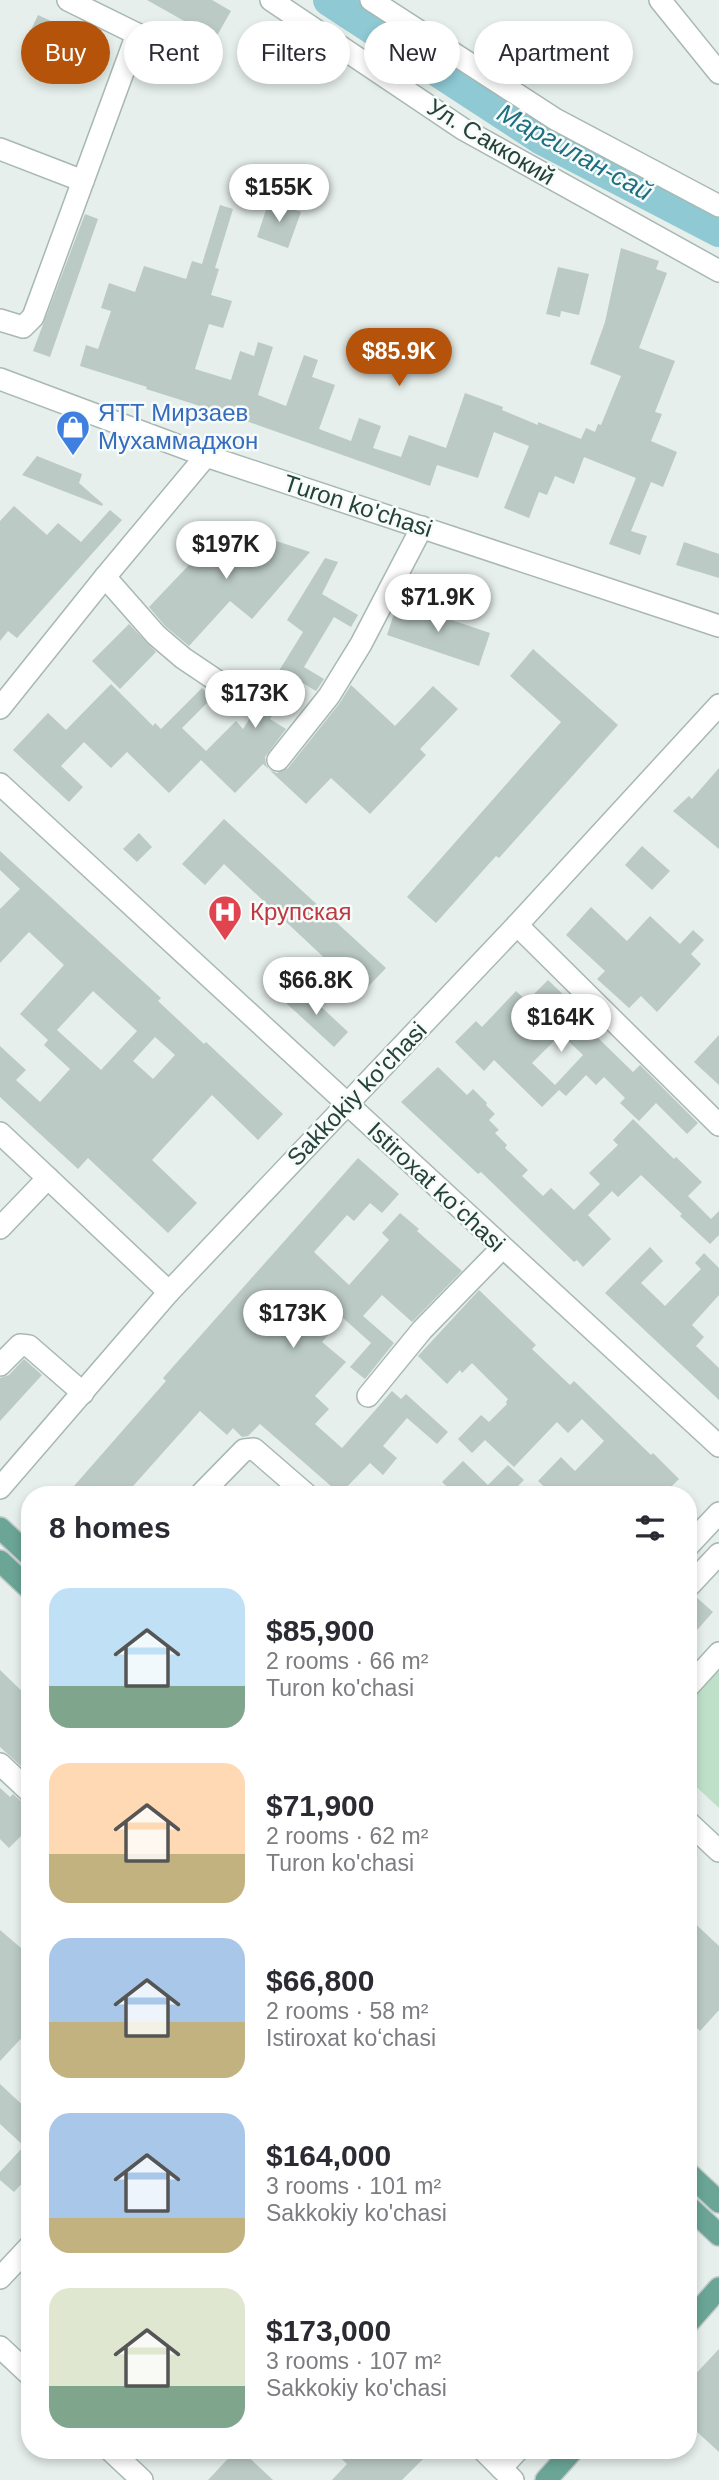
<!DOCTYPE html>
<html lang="en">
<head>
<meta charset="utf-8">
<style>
	:root { --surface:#fff; --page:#f7f7f7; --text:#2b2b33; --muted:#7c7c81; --accent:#b45309 }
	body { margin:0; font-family:Helvetica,sans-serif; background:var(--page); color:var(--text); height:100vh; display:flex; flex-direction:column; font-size:26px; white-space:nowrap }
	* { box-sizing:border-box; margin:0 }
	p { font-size:23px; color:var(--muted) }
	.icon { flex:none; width:38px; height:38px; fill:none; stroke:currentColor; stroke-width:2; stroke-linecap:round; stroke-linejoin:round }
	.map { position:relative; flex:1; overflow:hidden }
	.drawer { position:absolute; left:21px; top:1486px; width:676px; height:973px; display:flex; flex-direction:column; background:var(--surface); border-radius:28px; box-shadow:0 4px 10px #0003 }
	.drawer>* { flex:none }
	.top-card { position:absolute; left:21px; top:21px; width:677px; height:63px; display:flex; gap:14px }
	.price { position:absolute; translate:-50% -60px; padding:0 16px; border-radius:24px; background:#fff; color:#222; font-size:23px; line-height:46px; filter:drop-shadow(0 2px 4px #0008) }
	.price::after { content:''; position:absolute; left:50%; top:42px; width:21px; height:16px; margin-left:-10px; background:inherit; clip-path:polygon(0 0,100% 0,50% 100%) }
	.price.on { background:var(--accent); color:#fff }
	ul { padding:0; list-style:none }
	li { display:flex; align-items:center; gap:21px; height:175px; padding:0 28px }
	li span { display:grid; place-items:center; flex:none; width:196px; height:140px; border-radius:21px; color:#555 }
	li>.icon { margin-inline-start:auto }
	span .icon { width:84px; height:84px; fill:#fffc; stroke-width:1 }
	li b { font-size:30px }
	h2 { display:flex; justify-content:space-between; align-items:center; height:84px; padding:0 28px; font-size:30px }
	.tag { padding:0 24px; border-radius:32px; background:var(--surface); box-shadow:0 4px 10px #0003; font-size:24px; line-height:63px }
	.tag.on { background:var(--accent); color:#fff }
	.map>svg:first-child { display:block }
</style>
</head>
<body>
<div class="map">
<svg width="719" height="2480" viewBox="0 0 719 2480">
	<rect width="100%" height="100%" fill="#e6efeb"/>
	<polygon fill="#bfe0c8" points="719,1664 719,1808 688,1779 688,1762 691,1756 688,1753 688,1698"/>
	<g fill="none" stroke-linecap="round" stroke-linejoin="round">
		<polyline stroke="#8ec9d4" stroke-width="32" points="329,0 542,139 719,231"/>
	</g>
	<g fill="#bbcac4" fill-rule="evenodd">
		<polygon points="147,0 212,0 231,11 206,55 177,38 186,22"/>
		<polygon points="38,15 77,33 68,52 29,34"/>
		<polygon points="269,201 301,212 288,248 257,237"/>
		<polygon points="220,205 233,209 215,268 219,269 211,295 232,301 223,328 209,324 195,369 231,380 240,351 254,356 258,342 273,347 258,395 286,406 304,355 318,360 312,377 335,385 319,429 351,441 359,418 381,426 373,448 401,457 409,435 446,448 465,393 503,407 502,410 538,425 538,422 581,439 586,428 595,432 598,424 601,425 621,376 590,364 605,322 621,248 659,261 656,269 667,273 639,348 675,361 655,412 662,414 651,441 677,452 663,487 651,482 631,531 647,536 640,555 609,544 636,478 584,457 574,484 555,476 547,495 539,492 529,518 504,508 529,446 494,432 478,478 437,465 430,486 235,417 146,389 147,387 80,366 86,345 98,349 111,311 101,308 109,283 135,292 144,266 186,279 192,261 202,264"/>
		<polygon points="85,214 98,219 50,357 33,351"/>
		<polygon points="558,267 589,274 579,315 561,311 560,317 546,314"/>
		<polygon points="37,456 82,474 79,483 103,504 102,506 22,475"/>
		<polygon points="14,506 47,535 58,523 81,542 110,510 122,520 17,638 8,631 0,641 0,521"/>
		<polygon points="227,525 310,552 252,619 230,601 189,646 165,626 149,607"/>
		<polygon points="684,542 719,554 719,578 676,565"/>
		<polygon points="325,558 338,562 322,594 358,615 351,627 334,617 304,667 324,679 316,691 294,678 270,719 286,729 265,757 266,764 269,770 277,773 288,768 339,704 351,685 395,726 433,686 458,709 420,749 426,755 370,814 331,778 306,804 263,764 235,793 201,760 169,793 127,752 111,768 84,742 61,766 83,787 69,802 13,750 48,713 66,730 111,684 153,726 155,723 161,729 202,688 212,698 182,728 206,751 236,721 243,729 303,632 287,620"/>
		<polygon points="398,602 490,633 479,666 387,635"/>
		<polygon points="129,624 156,652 120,689 92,661"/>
		<polygon points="533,649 618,725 499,858 496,856 436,923 407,897 561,722 510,676"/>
		<polygon points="719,768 719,849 673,811 689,796 692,799"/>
		<polygon points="224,819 386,968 362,993 224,864 205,885 182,864"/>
		<polygon points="139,833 152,847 137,862 123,849"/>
		<polygon points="642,846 670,871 652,890 625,865"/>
		<path d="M0 851 161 998 158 1001 204 1044 206 1042 283 1114 258 1140 212 1095 152 1160 197 1203 168 1233 88 1158 78 1169 0 1097V1046L26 1070 16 1080 40 1102 70 1069 44 1045 48 1040 20 1014 64 965 29 932 0 963V909L20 889 0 870ZM93 991 137 1031 101 1070 57 1030ZM155 1037 175 1055 153 1079 133 1061Z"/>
		<polygon points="591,907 627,941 650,916 680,944 693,930 704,940 691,954 701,964 657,1012 641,996 629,1008 597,979 605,971 566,935"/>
		<path d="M548 980 602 1032 597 1037 633 1072 640 1065 698 1123 687 1134 656 1103 639 1121 620 1103 625 1098 604 1077 596 1085 586 1075 566 1096 559 1090 542 1107 494 1060 484 1071 455 1042 476 1021 482 1027 516 991 527 1001ZM561 1034 583 1055 555 1085 532 1063Z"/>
		<polygon points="299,986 348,1032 334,1047 285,1002"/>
		<polygon points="719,1035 719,1085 694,1062"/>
		<polygon points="438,1067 467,1095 473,1089 487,1103 486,1105 495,1114 489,1120 499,1130 495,1133 507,1145 505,1148 528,1170 522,1176 543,1196 551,1188 574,1210 600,1184 589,1173 618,1145 613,1140 633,1119 674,1159 676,1157 702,1182 688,1196 711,1219 719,1211 719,1235 710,1244 680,1216 682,1214 641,1175 618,1197 612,1191 588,1215 611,1239 583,1267 577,1260 574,1262 481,1172 478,1174 401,1102"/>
		<polygon points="358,1158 399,1194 382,1213 370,1203 354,1221 347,1215 314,1252 349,1285 389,1240 382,1233 400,1213 419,1229 417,1231 462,1271 412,1322 382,1295 363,1316 394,1343 365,1379 350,1367 371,1343 343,1318 322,1342 346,1362 315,1396 329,1409 315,1424 342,1448 392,1391 401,1399 406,1394 448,1432 437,1444 407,1418 383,1446 397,1458 383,1475 370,1463 340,1494 260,1424 248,1436 242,1437 233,1428 227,1435 200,1411 126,1494 83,1494 74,1486 166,1381 163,1378"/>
		<polygon points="650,1247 663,1261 641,1283 665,1306 701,1269 695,1263 704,1253 719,1268 719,1295 692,1325 704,1337 696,1346 719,1368 719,1400 605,1293"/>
		<polygon points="479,1290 536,1345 532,1349 570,1385 574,1381 651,1455 653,1453 679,1479 664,1494 552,1494 538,1481 561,1457 575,1471 604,1441 582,1419 568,1433 557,1422 514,1467 485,1440 472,1453 458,1439 481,1415 489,1422 507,1404 506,1402 508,1399 472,1363 462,1373 460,1370 447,1384 418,1356"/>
		<polygon points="24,1359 42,1375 0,1421 0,1378 9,1375"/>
		<polygon points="463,1461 488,1485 508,1465 524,1480 510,1494 455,1494 442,1482"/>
		<polygon points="696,1597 713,1612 688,1640 688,1605"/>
		<polygon points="0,1670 30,1699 30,1760 22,1767 0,1747"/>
		<polygon points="0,1788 10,1797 13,1794 22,1802 30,1805 30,1827 9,1848 0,1839"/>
		<polygon points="688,1917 719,1946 719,2010 700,2031 688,2019"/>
		<polygon points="0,1930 21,1948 30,1939 30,2029 0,2061"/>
		<polygon points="0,2084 30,2112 30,2175 14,2192 0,2180 0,2172 24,2146 0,2124"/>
		<polygon points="719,2349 719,2452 695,2430 688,2438 688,2382"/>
		<polygon points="236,2450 241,2450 273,2480 208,2480"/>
		<polygon points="333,2450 432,2450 402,2480 332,2480 347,2464"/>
	</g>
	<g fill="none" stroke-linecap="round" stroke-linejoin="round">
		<g stroke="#a8b8b2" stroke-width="24">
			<g id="minor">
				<polyline points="68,0 137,34 176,61"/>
				<polyline points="271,0 463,129 719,271"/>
				<polyline points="371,0 555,119 719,206"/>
				<polyline points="660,0 719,73"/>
				<polyline points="0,149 83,181"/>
				<polyline points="0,320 23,327 33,317 137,34"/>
				<polyline points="0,379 206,456 719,626"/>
				<polyline points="105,577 156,635 183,658 229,689"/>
				<polyline points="0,708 105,577 206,456"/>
				<polyline points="278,760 329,696 361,644 422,527"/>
				<polyline points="0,784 719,1446"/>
				<polyline points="517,925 719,1125"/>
				<polyline points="0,1133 169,1292"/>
				<polyline points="0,1228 48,1178"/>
				<polyline points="0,1365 20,1345 29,1346 83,1393"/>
				<polyline points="368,1396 422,1330 502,1248"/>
				<polyline points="0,1488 169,1292 517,925 719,705"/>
				<polyline points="201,1494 244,1450 254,1449 306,1494"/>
				<polyline points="688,1546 719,1513"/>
				<polyline points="688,1587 719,1554"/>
				<polyline points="688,1687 719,1653"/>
				<polyline points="0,1764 30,1792"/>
				<polyline points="688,1822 719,1851"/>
				<polyline points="0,2278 30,2246"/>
				<polyline points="0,2347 30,2375"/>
				<polyline points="110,2450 142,2480"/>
				<polyline points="483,2450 513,2480"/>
				<polyline points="501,2468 518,2450"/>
			</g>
		</g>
		<g stroke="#c2cac8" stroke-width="24">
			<g id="major">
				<polyline points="0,1528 30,1556"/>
				<polyline points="0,1561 30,1589"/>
				<polyline points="688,2173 719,2202"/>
				<polyline points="688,2206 719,2235"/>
				<polyline points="688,2323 719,2288"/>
				<polyline points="546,2480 573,2450"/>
			</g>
		</g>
		<use href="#minor" stroke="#fff" stroke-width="21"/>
		<use href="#major" stroke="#6aa596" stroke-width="21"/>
	</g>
	<defs>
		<g id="shop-pin" transform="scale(1.75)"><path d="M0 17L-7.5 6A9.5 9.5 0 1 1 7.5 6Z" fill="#3f7fe0" stroke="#f7fbf9"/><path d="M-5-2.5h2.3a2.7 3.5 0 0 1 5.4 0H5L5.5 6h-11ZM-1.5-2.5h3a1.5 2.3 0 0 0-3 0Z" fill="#fff"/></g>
		<g id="hospital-pin" transform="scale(1.75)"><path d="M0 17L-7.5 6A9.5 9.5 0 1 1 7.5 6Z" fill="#e0444e" stroke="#f7fbf9"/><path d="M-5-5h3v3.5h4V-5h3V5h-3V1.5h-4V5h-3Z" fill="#fff"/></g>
	</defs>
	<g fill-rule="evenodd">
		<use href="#shop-pin" x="73" y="427"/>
		<use href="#hospital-pin" x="225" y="912"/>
	</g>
	<g text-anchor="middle" stroke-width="5" stroke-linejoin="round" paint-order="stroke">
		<g font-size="24" fill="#24423a" stroke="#f7fbf9">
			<text transform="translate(491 142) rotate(31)" y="8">Ул. Саккокий</text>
			<text transform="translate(358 506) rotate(18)" y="8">Turon ko'chasi</text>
			<text transform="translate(357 1094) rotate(-46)" y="8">Sakkokiy ko'chasi</text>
			<text transform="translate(436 1187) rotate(43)" y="8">Istiroxat koʻchasi</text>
		</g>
		<g font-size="24" fill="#366cbe" stroke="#f7fbf9" text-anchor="start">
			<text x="98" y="421">ЯТТ Мирзаев<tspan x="98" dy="28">Мухаммаджон</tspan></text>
		</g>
		<g font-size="24" fill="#be3a42" stroke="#f7fbf9" text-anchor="start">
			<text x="250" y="920">Крупская</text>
		</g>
		<g font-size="26" font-style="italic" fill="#1c6f80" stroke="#f7fbf9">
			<text transform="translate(575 152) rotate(29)" y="9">Маргилан-сай</text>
		</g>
	</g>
</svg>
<b class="price" style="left:279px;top:224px">$155K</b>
<b class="price on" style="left:399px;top:388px">$85.9K</b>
<b class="price" style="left:226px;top:581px">$197K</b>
<b class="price" style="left:438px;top:634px">$71.9K</b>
<b class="price" style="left:255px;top:730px">$173K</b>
<b class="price" style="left:316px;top:1017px">$66.8K</b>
<b class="price" style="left:561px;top:1054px">$164K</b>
<b class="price" style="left:293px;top:1350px">$173K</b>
<div class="top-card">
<a class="tag on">Buy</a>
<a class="tag">Rent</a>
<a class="tag">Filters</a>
<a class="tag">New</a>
<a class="tag">Apartment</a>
</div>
<section class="drawer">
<h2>8 homes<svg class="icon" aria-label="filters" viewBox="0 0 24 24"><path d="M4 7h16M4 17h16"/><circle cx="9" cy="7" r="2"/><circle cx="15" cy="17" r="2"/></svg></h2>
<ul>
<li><span style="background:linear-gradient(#bfe0f5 70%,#7fa58c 0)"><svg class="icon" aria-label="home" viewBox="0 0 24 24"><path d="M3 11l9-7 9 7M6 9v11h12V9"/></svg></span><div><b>$85,900</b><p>2 rooms · 66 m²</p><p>Turon ko'chasi</p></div></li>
<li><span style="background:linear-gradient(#ffd9b3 65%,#c2b280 0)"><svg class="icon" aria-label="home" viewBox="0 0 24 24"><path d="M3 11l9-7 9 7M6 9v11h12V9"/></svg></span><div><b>$71,900</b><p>2 rooms · 62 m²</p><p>Turon ko'chasi</p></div></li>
<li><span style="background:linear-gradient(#a9c7e8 60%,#c2b280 0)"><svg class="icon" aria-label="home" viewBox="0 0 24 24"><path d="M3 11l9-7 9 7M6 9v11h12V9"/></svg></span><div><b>$66,800</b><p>2 rooms · 58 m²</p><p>Istiroxat koʻchasi</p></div></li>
<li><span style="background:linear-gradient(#a9c7e8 75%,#c2b280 0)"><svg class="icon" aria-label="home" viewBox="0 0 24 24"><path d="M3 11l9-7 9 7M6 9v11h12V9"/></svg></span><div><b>$164,000</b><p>3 rooms · 101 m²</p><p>Sakkokiy ko'chasi</p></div></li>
<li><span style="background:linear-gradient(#dfe7d0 70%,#7fa58c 0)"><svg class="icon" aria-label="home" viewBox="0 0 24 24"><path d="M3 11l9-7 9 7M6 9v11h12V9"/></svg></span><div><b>$173,000</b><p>3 rooms · 107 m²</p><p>Sakkokiy ko'chasi</p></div></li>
</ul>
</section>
</div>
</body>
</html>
